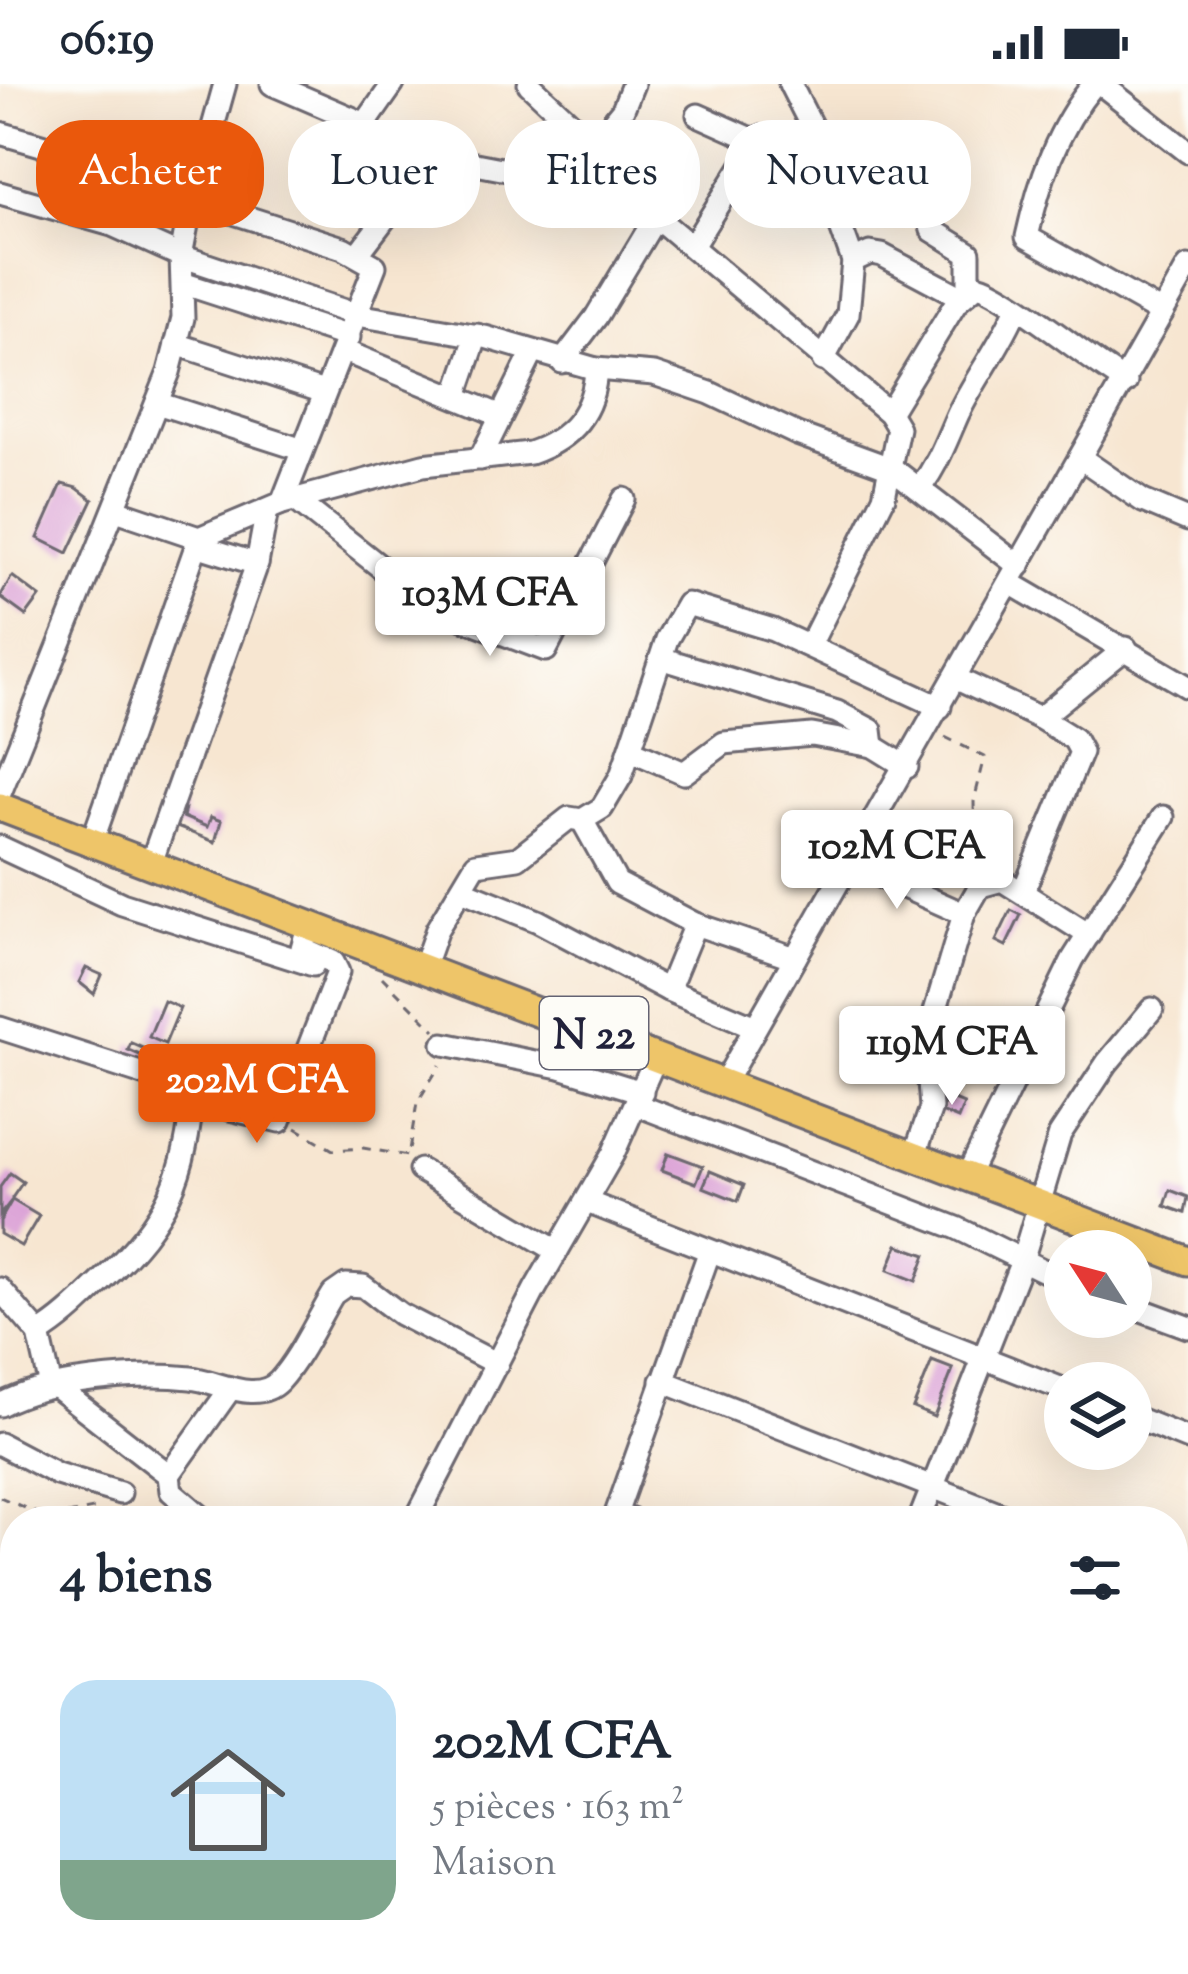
<!DOCTYPE html>
<html lang="fr">
<head>
<meta charset="utf-8">
<style>
	:root { --surface:#fff; --page:#f2f2f3; --text:#1f2937; --muted:#747a83; --accent:#ea580c }
	body { margin:0; font-family:"Sorts Mill Goudy",serif; background:var(--page); color:var(--text); height:100vh; display:flex; flex-direction:column; font-size:45px; white-space:nowrap }
	* { box-sizing:border-box; margin:0 }
	p { font-size:39px; color:var(--muted) }
	.icon { flex:none; width:66px; height:66px; fill:none; stroke:currentColor; stroke-width:2; stroke-linecap:round; stroke-linejoin:round }
	.map { position:relative; flex:1; overflow:hidden }
	.panel { position:absolute; left:0px; top:1422px; width:1188px; height:468px; display:flex; flex-direction:column; background:var(--surface); border-radius:48px 48px 0 0; box-shadow:0 12px 48px #0002 }
	.panel>* { flex:none }
	.guide { position:absolute; left:36px; top:36px; width:1116px; height:108px; display:flex; gap:24px }
	.needle { width:78px; rotate:306deg }
	.controls { position:absolute; left:1044px; top:1146px; display:grid; gap:24px }
	.controls a { display:grid; place-items:center; width:108px; height:108px; border-radius:50%; background:var(--surface); box-shadow:0 12px 48px #0002; font-size:60px }
	.price { position:absolute; translate:-50% -102px; padding:0 27px; border-radius:12px; background:#fff; color:#222; font-size:39px; line-height:78px; filter:drop-shadow(0 3px 6px #0008) }
	.price::after { content:''; position:absolute; left:50%; top:72px; width:36px; height:27px; margin-left:-18px; background:inherit; clip-path:polygon(0 0,100% 0,50% 100%) }
	.price.active { background:var(--accent); color:#fff }
	ul { padding:0; list-style:none }
	li { display:flex; align-items:center; gap:36px; height:300px; padding:0 60px }
	li span { display:grid; place-items:center; flex:none; width:336px; height:240px; border-radius:36px; color:#555 }
	li>.icon { margin-inline-start:auto }
	span .icon { width:144px; height:144px; fill:#fffc; stroke-width:1 }
	li b { font-size:51px }
	h2 { display:flex; justify-content:space-between; align-items:center; height:144px; padding:0 60px; font-size:51px }
	.pill { padding:0 42px; border-radius:48px; background:var(--surface); box-shadow:0 12px 48px #0002; font-size:42px; line-height:108px }
	.pill.active { background:var(--accent); color:#fff }
	.status { display:flex; justify-content:space-between; align-items:center; height:84px; padding:0 60px; background:var(--surface); direction:ltr }
	.status svg { height:33px; fill:currentColor }
	.map>svg:first-child { display:block }
</style>
</head>
<body>
<div class="status"><b>06:19</b><svg viewBox="0 0 49 12"><path d="M0 12V9h3v3zM5 12V6h3v6zM10 12V3h3v9zM15 12V0h3v12zM26 1h20v11H26zM47 4h2v5h-2z"/></svg></div>
<div class="map">
<svg width="1188" height="1890" viewBox="0 0 1188 1890">
	<rect width="100%" height="100%" fill="#fdfcf7"/>
	<filter id="ink" filterUnits="userSpaceOnUse"><feTurbulence type="fractalNoise" baseFrequency=".00833" numOctaves="2"/><feDisplacementMap in="SourceGraphic" scale="24" xChannelSelector="R" yChannelSelector="G"/><feConvolveMatrix kernelMatrix="1 2 1 2 8 2 1 2 1" color-interpolation-filters="sRGB"/></filter>
	<filter id="wash" filterUnits="userSpaceOnUse"><feTurbulence type="fractalNoise" baseFrequency=".004" numOctaves="4" result="noise"/><feDisplacementMap in="SourceGraphic" scale="48" xChannelSelector="R" yChannelSelector="G"/><feGaussianBlur stdDeviation="2.7" result="paint"/><feColorMatrix in="noise" values="0 0 0 0 0 0 0 0 0 0 0 0 0 0 0 0 0 1.4 0 .05"/><feComposite in="paint" operator="in"/></filter>
	<g filter="url(#wash)">
		<rect width="100%" height="100%" fill="#f7e6d1"/>
		<g id="blocks">
			<g fill="#dca3d7">
				<polygon points="62,400 77,404 93,416 68,469 38,454"/>
				<polygon points="12,492 40,513 26,532 0,513"/>
				<polygon points="177,722 185,725 183,733 207,743 211,733 221,737 215,758 174,742"/>
				<polygon points="1011,826 1021,831 1006,862 996,857"/>
				<polygon points="86,884 102,891 94,910 79,898"/>
				<polygon points="164,917 180,924 165,960 149,953"/>
				<polygon points="131,959 159,971 156,978 128,966"/>
				<polygon points="947,1013 964,1020 958,1035 941,1028"/>
				<polygon points="668,1069 703,1082 696,1099 662,1086"/>
				<polygon points="710,1087 744,1101 738,1117 703,1103"/>
				<polygon points="10,1089 23,1098 12,1114 12,1116 39,1132 21,1162 0,1150 0,1137 12,1116 0,1131 0,1103"/>
				<polygon points="1170,1106 1188,1113 1185,1129 1165,1122"/>
				<polygon points="898,1161 926,1171 916,1197 888,1186"/>
				<polygon points="932,1277 953,1285 934,1333 913,1324"/>
				<polygon points="677,1875 716,1875 711,1890 674,1881"/>
			</g>
		</g>
	</g>
	<g filter="url(#ink)">
		<use href="#blocks" fill-opacity="0" stroke="#6d6770" stroke-width="3"/>
		<g fill="none" stroke-linecap="round" stroke-linejoin="round">
			<g stroke="#6d6770" stroke-width="27">
				<g id="minor">
					<polyline points="272,0 365,40 393,0"/>
					<polyline points="529,0 594,61 656,133 889,329 898,344 884,413 810,561"/>
					<polyline points="790,0 815,49 824,96 853,177 848,230 823,276"/>
					<path d="M1094 0C1057 44 1039 98 1027 153L1162 229"/>
					<polyline points="1101,0 1188,68"/>
					<polyline points="698,31 754,56"/>
					<polyline points="0,49 195,106"/>
					<polyline points="594,61 623,25 633,0"/>
					<polyline points="0,109 112,141 181,172 357,231 485,253 596,285 654,290 710,309 797,350 893,385 1019,482"/>
					<polyline points="193,116 343,164 375,182 282,419"/>
					<polyline points="693,161 760,53 794,65 820,64 922,108 932,146 969,169 969,204"/>
					<polyline points="357,171 402,112 452,95 465,78 632,110"/>
					<polyline points="853,177 870,169 882,171 961,213"/>
					<polyline points="185,200 349,253"/>
					<polyline points="176,260 324,308"/>
					<polyline points="344,267 499,331"/>
					<polyline points="562,278 596,233 656,133"/>
					<polyline points="456,312 477,251"/>
					<polyline points="157,319 300,365"/>
					<path d="M889 329 956 219 977 201C1004 206 1091 278 1126 298"/>
					<polyline points="480,375 532,270"/>
					<polyline points="1082,375 1143,417 1188,436"/>
					<path d="M920 404C940 376 945 359 958 330 976 292 1001 262 1017 223"/>
					<polyline points="297,417 392,492 398,510 546,566 624,415"/>
					<path d="M116 426 199 454 282 419 423 381 530 369C571 355 594 328 596 285"/>
					<polyline points="199,462 257,480"/>
					<polyline points="1010,499 1188,603"/>
					<polyline points="664,575 837,628 871,646 873,662"/>
					<polyline points="957,595 1040,634 1126,564"/>
					<polyline points="631,666 684,689 724,659 812,651 873,662 907,683"/>
					<polyline points="0,709 169,288 183,234 181,172 190,125 225,0"/>
					<polyline points="582,736 617,799 695,840 795,874"/>
					<polyline points="92,758 199,454"/>
					<polyline points="0,763 122,820 313,881"/>
					<polyline points="151,779 257,480 267,426"/>
					<polyline points="852,780 964,830"/>
					<polyline points="464,807 538,837 668,906"/>
					<polyline points="1023,808 1081,668 1074,655 1040,634"/>
					<polyline points="695,840 668,906 755,943"/>
					<polyline points="424,882 437,845 476,780 518,774 569,734 582,736 602,724 621,692 667,555 687,520 773,546 940,623"/>
					<polyline points="0,944 193,1006 230,1025 280,1037 338,888 333,878 302,864 309,839"/>
					<polyline points="444,960 560,983 642,1008"/>
					<polyline points="724,999 1188,183"/>
					<polyline points="637,1021 957,1144 1065,1197"/>
					<polyline points="914,1073 931,1024 926,958 964,830 980,802 1002,796 1089,851"/>
					<polyline points="420,1086 557,1167"/>
					<polyline points="967,1092 1073,875 1163,733"/>
					<polyline points="587,1118 1065,1306"/>
					<polyline points="0,1205 39,1250 51,1303"/>
					<polyline points="1131,1222 1188,1243"/>
					<path d="M39 1250C64 1235 83 1215 104 1195 168 1135 186 1093 193 1006"/>
					<polyline points="662,1297 1019,1437"/>
					<polyline points="56,1303 169,1391"/>
					<path d="M0 1321C46 1296 138 1288 191 1294 218 1297 256 1321 279 1297 300 1274 317 1236 333 1210L346 1201 363 1202 400 1230 497 1280"/>
					<polyline points="1131,1332 1188,1355"/>
					<polyline points="0,1360 57,1390 120,1409"/>
					<polyline points="206,1437 171,1407 169,1391 231,1304"/>
					<polyline points="415,1437 535,1205 613,1070 656,973"/>
					<polyline points="634,1437 616,1430 709,1169"/>
					<polyline points="919,1437 1022,1177 1060,1050 1107,979 1152,925"/>
					<polyline points="1173,1494 1188,1500"/>
					<polyline points="1173,1650 1188,1655"/>
					<polyline points="0,1724 15,1731"/>
					<polyline points="1173,1737 1188,1682"/>
					<polyline points="1173,1790 1188,1805"/>
					<polyline points="0,1862 15,1863"/>
					<polyline points="615,1875 633,1890"/>
					<polyline points="960,1875 1007,1890"/>
					<polyline points="221,1890 226,1875"/>
					<polyline points="432,1890 438,1875"/>
					<polyline points="744,1890 750,1875"/>
				</g>
			</g>
			<g stroke="#6d6770" stroke-width="33">
				<polyline id="major" points="0,723 1188,1177"/>
			</g>
			<g stroke="#6d6770" stroke-width="3" stroke-dasharray="9 9" stroke-linecap="butt">
				<polyline points="945,653 985,673 974,717 975,783"/>
				<polyline points="382,893 435,946"/>
				<polyline points="296,1044 333,1066 363,1064 408,1072 417,1019 440,981"/>
				<polyline points="0,1413 48,1434 98,1424"/>
				<polyline points="131,1425 163,1424"/>
			</g>
			<use href="#minor" stroke="#fff" stroke-width="21"/>
			<use href="#major" stroke="#eec569" stroke-width="27"/>
		</g>
	</g>
	<g text-anchor="middle" stroke-width="9" stroke-linejoin="round" paint-order="stroke">
		<rect fill="#fdfcf7" stroke="#646373" stroke-width="3" x="540" y="913" width="108" height="72" rx="9"/>
		<g font-size="42" font-weight="bold" fill="#22223b">
			<text x="594" y="964">N 22</text>
		</g>
	</g>
</svg>
<div class="controls">
<a><svg class="needle" viewBox="-14 -14 28 28"><path d="M0-13l5 13h-10z" fill="#e53935"/><path d="M0 13l5-13h-10z" fill="#747a83"/></svg></a>
<a><svg class="icon" aria-label="layers" viewBox="0 0 24 24"><path d="M12 4l9 5-9 5-9-5zM3 14l9 5 9-5"/></svg></a>
</div>
<b class="price" style="left:490px;top:575px">103M CFA</b>
<b class="price" style="left:897px;top:828px">102M CFA</b>
<b class="price" style="left:952px;top:1024px">119M CFA</b>
<b class="price active" style="left:257px;top:1062px">202M CFA</b>
<div class="guide">
<a class="pill active">Acheter</a>
<a class="pill">Louer</a>
<a class="pill">Filtres</a>
<a class="pill">Nouveau</a>
</div>
<section class="panel">
<h2>4 biens<svg class="icon" aria-label="filters" viewBox="0 0 24 24"><path d="M4 7h16M4 17h16"/><circle cx="9" cy="7" r="2"/><circle cx="15" cy="17" r="2"/></svg></h2>
<ul>
<li><span style="background:linear-gradient(#bfe0f5 75%,#7fa58c 0)"><svg class="icon" aria-label="home" viewBox="0 0 24 24"><path d="M3 11l9-7 9 7M6 9v11h12V9"/></svg></span><div><b>202M CFA</b><p>5 pièces · 163 m²</p><p>Maison</p></div></li>
</ul>
</section>
</div>
</body>
</html>
